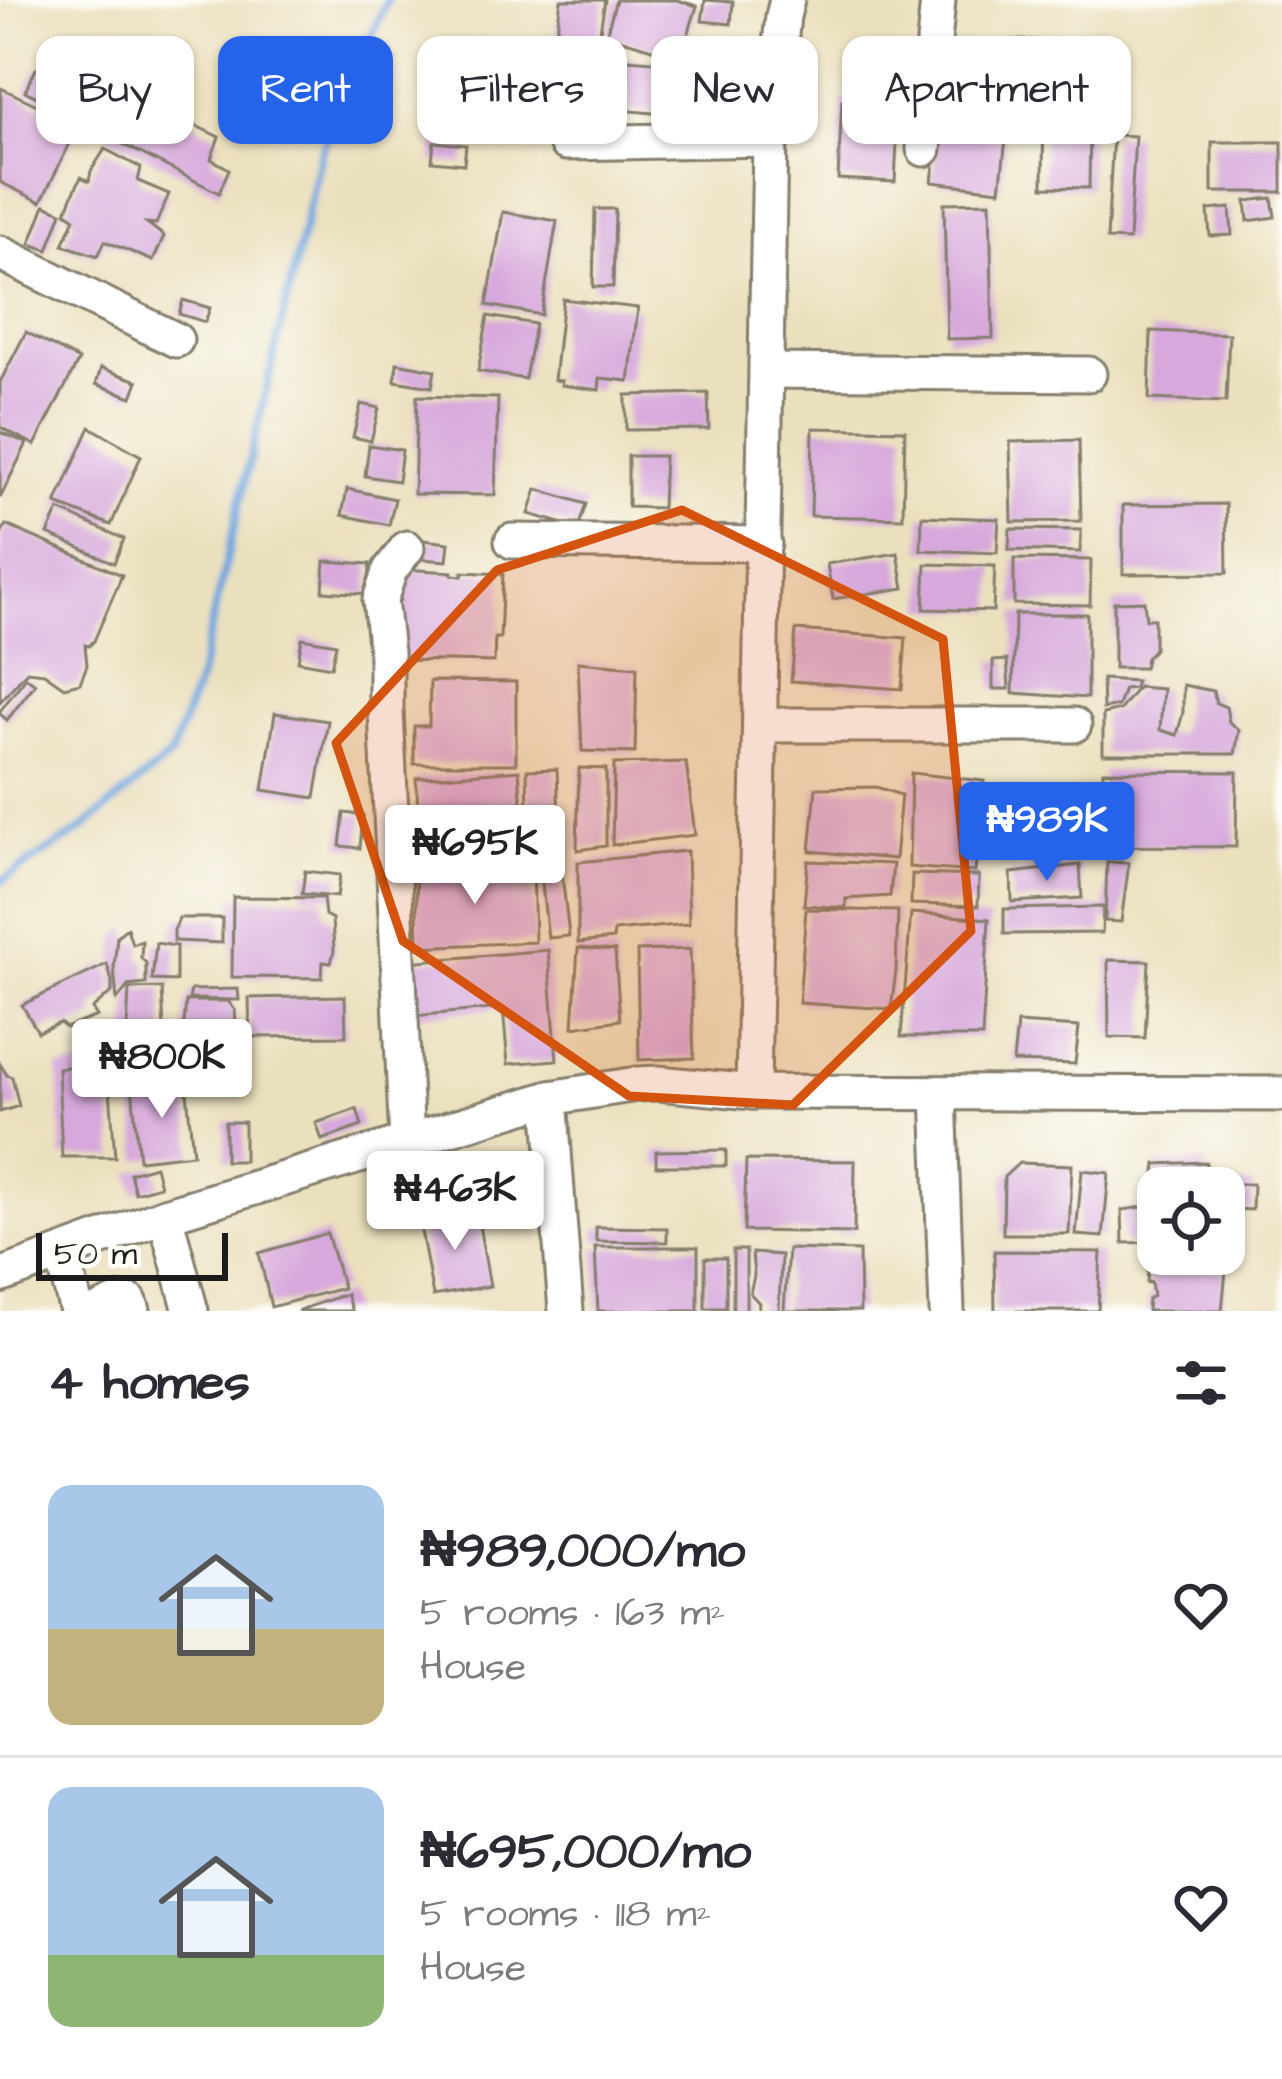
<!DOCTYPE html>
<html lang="en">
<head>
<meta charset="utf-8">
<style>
	:root { --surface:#fff; --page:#f7f7f7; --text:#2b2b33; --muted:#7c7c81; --line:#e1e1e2; --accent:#2563eb }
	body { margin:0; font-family:"Architects Daughter",sans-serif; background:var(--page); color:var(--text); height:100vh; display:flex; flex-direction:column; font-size:45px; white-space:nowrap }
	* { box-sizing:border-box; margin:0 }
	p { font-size:39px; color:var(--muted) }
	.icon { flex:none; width:66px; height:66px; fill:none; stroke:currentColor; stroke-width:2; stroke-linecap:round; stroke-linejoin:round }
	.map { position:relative; height:1311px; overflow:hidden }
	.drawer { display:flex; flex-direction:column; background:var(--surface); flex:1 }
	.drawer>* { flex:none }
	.hud { position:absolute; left:36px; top:36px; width:1212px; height:108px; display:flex; gap:24px }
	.buttons { position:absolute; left:1137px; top:1167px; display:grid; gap:24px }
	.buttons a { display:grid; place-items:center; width:108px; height:108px; border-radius:24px; background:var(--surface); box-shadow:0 3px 9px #0004; font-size:60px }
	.scale { position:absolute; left:36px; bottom:30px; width:192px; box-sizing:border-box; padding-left:12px; border:6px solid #1c1c1c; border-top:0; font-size:33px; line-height:42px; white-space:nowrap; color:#1c1c1c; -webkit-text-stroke:9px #fdfcf7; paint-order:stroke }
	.price { position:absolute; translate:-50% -102px; padding:0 27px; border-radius:12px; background:#fff; color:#222; font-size:39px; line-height:78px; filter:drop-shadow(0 3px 6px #0008) }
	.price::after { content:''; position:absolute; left:50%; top:72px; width:36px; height:27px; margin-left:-18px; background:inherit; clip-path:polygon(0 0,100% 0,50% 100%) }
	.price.on { background:var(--accent); color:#fff }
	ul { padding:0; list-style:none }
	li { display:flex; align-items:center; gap:36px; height:300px; padding:0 48px }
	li+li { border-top:3px solid var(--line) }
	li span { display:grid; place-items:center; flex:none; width:336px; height:240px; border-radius:24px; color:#555 }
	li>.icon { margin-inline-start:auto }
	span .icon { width:144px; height:144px; fill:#fffc; stroke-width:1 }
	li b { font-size:51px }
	h2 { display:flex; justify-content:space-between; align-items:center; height:144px; padding:0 48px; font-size:51px }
	.chip { padding:0 42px; border-radius:24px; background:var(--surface); box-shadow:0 3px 9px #0004; font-size:42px; line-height:108px }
	.chip.on { background:var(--accent); color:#fff }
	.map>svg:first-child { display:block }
</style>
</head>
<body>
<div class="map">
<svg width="1282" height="1311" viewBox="0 0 1282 1311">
	<rect width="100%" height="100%" fill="#fdfcf7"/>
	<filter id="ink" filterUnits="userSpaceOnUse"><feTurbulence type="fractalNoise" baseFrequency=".00833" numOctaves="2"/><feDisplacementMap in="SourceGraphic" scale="24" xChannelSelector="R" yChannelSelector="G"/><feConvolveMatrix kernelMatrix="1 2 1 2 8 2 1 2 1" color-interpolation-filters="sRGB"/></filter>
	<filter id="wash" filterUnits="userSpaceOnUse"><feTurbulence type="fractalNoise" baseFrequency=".004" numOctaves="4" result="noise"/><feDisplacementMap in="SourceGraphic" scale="48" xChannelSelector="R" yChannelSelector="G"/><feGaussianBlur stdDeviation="2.7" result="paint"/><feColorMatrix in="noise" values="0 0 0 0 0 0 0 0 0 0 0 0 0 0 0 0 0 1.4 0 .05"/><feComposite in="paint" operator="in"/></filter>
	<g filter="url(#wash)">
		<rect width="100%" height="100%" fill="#ebe0be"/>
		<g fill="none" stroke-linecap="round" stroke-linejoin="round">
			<polyline stroke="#72a6de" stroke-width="8" points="0,882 81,830 171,755 199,678 322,149 387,0"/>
		</g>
		<g id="blocks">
			<g fill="#d7a8db">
				<polygon points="561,0 605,0 596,56 554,51"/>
				<polygon points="616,0 677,0 697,6 681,58 606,35"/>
				<polygon points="705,0 733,2 731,24 702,21"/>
				<polygon points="707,37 724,38 721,64 704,64"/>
				<polygon points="1009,40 1036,40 1036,90 1008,90"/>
				<polygon points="603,57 691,64 686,116 598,108"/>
				<polygon points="552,62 568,64 563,104 547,102"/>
				<polygon points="575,66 596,71 589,105 568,101"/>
				<polygon points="36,69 95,98 84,120 25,91"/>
				<polygon points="1044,73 1091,74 1089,188 1043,187"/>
				<polygon points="1,88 79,125 41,202 0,182"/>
				<polygon points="127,92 161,108 162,114 187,128 190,123 219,137 211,159 229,169 219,193 103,134 113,112"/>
				<polygon points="842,100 899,102 895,182 838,179"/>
				<polygon points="474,107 516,111 515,132 473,128"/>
				<polygon points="938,131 1006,139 1000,190 932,182"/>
				<polygon points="1113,135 1135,136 1129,240 1107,239"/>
				<polygon points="434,142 466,145 464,164 432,161"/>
				<rect x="1212" y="142" width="70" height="50"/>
				<polygon points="105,149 141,168 138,181 169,194 156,224 147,223 164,236 153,261 105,241 98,256 63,245 75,218 66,212 73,194 81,177 89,181 91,171"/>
				<polygon points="1272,198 1275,217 1248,221 1246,201"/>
				<polygon points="990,202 993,338 947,339 944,203"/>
				<polygon points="45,205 62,212 48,250 30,244"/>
				<polygon points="1230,208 1232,235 1210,236 1208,210"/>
				<polygon points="595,209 615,209 613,287 593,287"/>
				<polygon points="503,212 557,221 541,315 487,305"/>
				<polygon points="563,299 638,308 629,381 600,378 599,390 561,385 562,381 554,380"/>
				<polygon points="183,300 210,308 205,322 179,314"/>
				<polygon points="488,316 535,324 525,379 478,371"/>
				<polygon points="1151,331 1229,334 1226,402 1149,399"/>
				<polygon points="26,332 79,360 35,445 0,427 0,382"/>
				<polygon points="397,363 435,370 432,387 395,381"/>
				<polygon points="101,368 138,381 132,397 96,384"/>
				<polygon points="708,393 709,429 626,430 626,395"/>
				<polygon points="417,396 498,398 495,495 414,494"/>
				<polygon points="361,404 379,408 371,441 353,437"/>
				<polygon points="90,427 141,456 111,525 56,504"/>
				<polygon points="813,428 905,430 903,518 811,516"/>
				<polygon points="0,432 27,443 0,498"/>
				<polygon points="1079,440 1081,521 1012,522 1010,442"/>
				<polygon points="369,445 402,450 398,481 365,476"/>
				<polygon points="628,456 664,456 662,508 628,507"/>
				<polygon points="347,489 395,499 389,525 342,515"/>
				<polygon points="537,489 586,504 578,528 529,514"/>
				<polygon points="1226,504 1227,573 1123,574 1123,505"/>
				<polygon points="59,510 124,539 114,563 48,534"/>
				<polygon points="922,516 999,519 997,553 921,550"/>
				<polygon points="6,525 122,575 94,641 89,646 85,645 87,665 80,683 64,687 44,673 27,671 0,702 0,537"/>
				<polygon points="1010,529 1081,530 1080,552 1009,550"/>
				<polygon points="423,540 449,543 447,561 421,559"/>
				<polygon points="898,553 904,588 833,599 827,564"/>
				<polygon points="1014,559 1091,560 1090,605 1014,604"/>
				<polygon points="325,561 370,564 369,594 323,591"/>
				<polygon points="926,564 995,566 993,611 924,609"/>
				<polygon points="401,569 452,572 452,575 462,576 462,572 503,574 500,638 495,638 494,662 399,660 392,599 400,600"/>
				<polygon points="1144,601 1146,619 1154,619 1154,649 1146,658 1144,668 1114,668 1114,602"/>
				<polygon points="1015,614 1087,614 1087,698 1013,693"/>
				<polygon points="796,630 906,638 902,689 791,681"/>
				<polygon points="302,638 336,644 331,667 298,661"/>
				<polygon points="1007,660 1009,689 993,689 993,661"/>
				<polygon points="578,662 637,667 635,753 582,751"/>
				<polygon points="26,677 35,684 7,720 0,714 0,711"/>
				<polygon points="1102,679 1136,681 1134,688 1124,689 1118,706 1103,709"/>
				<polygon points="430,681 516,682 516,764 414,764 414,726 429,726"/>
				<polygon points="1183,685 1213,691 1216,703 1226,707 1229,722 1239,730 1235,754 1103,754 1103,714 1120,710 1138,687 1163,689 1160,730 1177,735 1183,712"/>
				<polygon points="275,713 328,721 315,798 263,790"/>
				<polygon points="686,762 695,835 612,845 614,764"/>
				<polygon points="579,768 606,769 606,846 577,850"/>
				<polygon points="557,769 560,847 529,848 527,770"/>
				<polygon points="519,770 525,850 422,858 416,778"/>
				<polygon points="1103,771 1237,772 1236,847 1103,846"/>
				<polygon points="911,773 984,781 975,872 909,867"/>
				<polygon points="876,787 901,795 895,859 810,851 816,788"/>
				<polygon points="344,813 363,815 360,848 340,846"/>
				<polygon points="687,851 689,924 614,931 613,939 578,943 578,862"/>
				<polygon points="808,861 893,864 890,896 846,899 846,908 804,905"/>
				<polygon points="1107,862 1129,863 1121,922 1105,921"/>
				<polygon points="1080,865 1082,898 1012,902 1011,873"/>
				<polygon points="533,866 535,942 418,947 416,871"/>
				<polygon points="561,866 569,936 548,938 540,868"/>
				<polygon points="305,871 340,875 337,897 302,894"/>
				<polygon points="912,874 979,876 978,906 911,904"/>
				<polygon points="233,897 323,898 325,915 332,919 334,951 331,963 323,962 322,978 232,977"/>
				<polygon points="1103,907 1102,933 1004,934 1004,909"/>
				<polygon points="806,909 898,911 896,971 891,1009 799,1003"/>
				<polygon points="911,913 989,919 982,1037 901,1037"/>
				<polygon points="179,918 222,918 222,943 174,941 174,930"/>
				<polygon points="127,928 132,944 142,941 141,958 146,963 146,984 128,986 117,1000 114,968 117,936"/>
				<polygon points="156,943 176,946 176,981 152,980"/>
				<polygon points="578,948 615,951 620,1020 573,1027"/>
				<polygon points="690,949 694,1058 639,1060 637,951"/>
				<polygon points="548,950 557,1060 508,1064 503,1008 411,1016 407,962"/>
				<polygon points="1108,960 1149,961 1145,1038 1109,1037"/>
				<polygon points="107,964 112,981 112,992 92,1009 97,1016 66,1028 60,1023 38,1032 22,1005"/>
				<polygon points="162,988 166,1071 125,1074 129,989"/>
				<polygon points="238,989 239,1000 189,999 191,990"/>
				<polygon points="345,996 346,1036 250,1037 249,998"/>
				<polygon points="186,1001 228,1001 235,1010 239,1071 180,1067"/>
				<polygon points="1017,1023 1079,1027 1075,1064 1013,1062"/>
				<polygon points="108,1062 115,1157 62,1157 58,1068"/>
				<polygon points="0,1064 7,1075 12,1077 19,1106 0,1112"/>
				<polygon points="186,1082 193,1154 139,1160 132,1087"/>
				<polygon points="357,1109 362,1126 322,1140 316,1123"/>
				<rect x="225" y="1122" width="19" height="39"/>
				<polygon points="726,1150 726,1166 656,1166 656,1151"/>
				<polygon points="746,1160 855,1161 854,1233 744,1231"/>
				<polygon points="1206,1162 1206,1178 1217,1188 1158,1188 1158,1242 1123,1243 1122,1210 1151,1206 1156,1164"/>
				<polygon points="1019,1163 1072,1165 1069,1234 1003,1234 1004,1177"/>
				<polygon points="155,1166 160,1186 135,1193 130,1173"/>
				<polygon points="1082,1170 1109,1173 1103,1237 1076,1235"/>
				<polygon points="1237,1184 1253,1184 1252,1210 1236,1209"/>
				<polygon points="476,1209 490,1286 433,1296 419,1220"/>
				<polygon points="596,1227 667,1228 667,1242 596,1241"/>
				<polygon points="327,1233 343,1288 271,1307 259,1253"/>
				<polygon points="595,1247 698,1247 698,1311 598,1311"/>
				<polygon points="788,1249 859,1251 860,1311 784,1311"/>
				<rect x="733" y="1250" width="13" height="61"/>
				<polygon points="994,1251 1101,1252 1098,1311 995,1311"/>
				<polygon points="752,1253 781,1255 779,1311 758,1311 759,1303 750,1293 754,1276"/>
				<polygon points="1190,1254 1217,1254 1217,1270 1226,1271 1222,1311 1147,1311 1148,1299 1153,1296 1151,1282 1147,1283 1148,1269 1159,1258"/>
				<rect x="705" y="1258" width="21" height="50"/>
				<polygon points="346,1294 352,1311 299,1311 299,1310"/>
			</g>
		</g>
	</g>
	<g filter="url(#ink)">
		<use href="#blocks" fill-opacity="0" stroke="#847e6d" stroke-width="3"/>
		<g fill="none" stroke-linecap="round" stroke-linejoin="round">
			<g stroke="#847e6d" stroke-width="39">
				<g id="minor">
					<polyline points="566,143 770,139"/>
					<polyline points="924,149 938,0"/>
					<polyline points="0,253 176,340"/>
					<polyline points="768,371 1089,374"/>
					<polyline points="512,541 764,544"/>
					<polyline points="407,548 390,570 380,600 386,652 386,711 407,1142"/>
					<polyline points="760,725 1074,725"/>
					<polyline points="753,1092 770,139 783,16 787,0"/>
					<polyline points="939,1093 947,1311"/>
					<polyline points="550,1098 566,1311"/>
					<polyline points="165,1215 191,1311"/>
					<polyline points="62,1254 77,1311"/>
					<polyline points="0,1276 165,1215 550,1098 637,1084 658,1083 753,1092 1282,1094"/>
					<polyline points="99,1311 121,1301 130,1302 133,1311"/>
				</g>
			</g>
			<use href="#minor" stroke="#fff" stroke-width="33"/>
		</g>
	</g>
	<path fill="#d4530e" fill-opacity="0.2" stroke="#d4530e" stroke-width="9" stroke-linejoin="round" d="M682 510 943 639 971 931 793 1105 629 1096 403 941 336 743 497 570Z"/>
</svg>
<div class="buttons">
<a><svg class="icon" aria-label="locate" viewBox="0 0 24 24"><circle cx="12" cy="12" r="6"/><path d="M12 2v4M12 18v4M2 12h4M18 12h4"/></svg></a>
</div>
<div class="scale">50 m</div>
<b class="price on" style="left:1047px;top:884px">₦989K</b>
<b class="price" style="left:475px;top:907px">₦695K</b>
<b class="price" style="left:162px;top:1121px">₦800K</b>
<b class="price" style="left:455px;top:1253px">₦463K</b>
<div class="hud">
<a class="chip">Buy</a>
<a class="chip on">Rent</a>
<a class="chip">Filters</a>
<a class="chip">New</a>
<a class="chip">Apartment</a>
</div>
</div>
<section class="drawer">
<h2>4 homes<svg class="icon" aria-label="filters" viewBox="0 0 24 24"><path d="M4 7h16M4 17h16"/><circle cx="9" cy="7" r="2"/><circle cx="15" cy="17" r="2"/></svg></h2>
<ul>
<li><span style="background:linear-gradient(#a9c7e8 60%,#c2b280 0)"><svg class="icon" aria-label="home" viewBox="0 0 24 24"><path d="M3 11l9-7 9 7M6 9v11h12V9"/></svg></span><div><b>₦989,000/mo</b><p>5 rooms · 163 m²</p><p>House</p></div><svg class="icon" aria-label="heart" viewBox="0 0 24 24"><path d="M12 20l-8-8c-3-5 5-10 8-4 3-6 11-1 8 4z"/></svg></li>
<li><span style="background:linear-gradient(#a9c7e8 70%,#8fb573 0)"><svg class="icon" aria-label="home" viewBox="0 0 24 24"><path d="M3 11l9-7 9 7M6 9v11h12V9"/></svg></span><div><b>₦695,000/mo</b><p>5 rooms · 118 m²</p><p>House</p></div><svg class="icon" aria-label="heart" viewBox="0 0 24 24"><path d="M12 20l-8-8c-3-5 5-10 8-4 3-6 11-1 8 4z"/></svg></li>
</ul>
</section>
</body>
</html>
